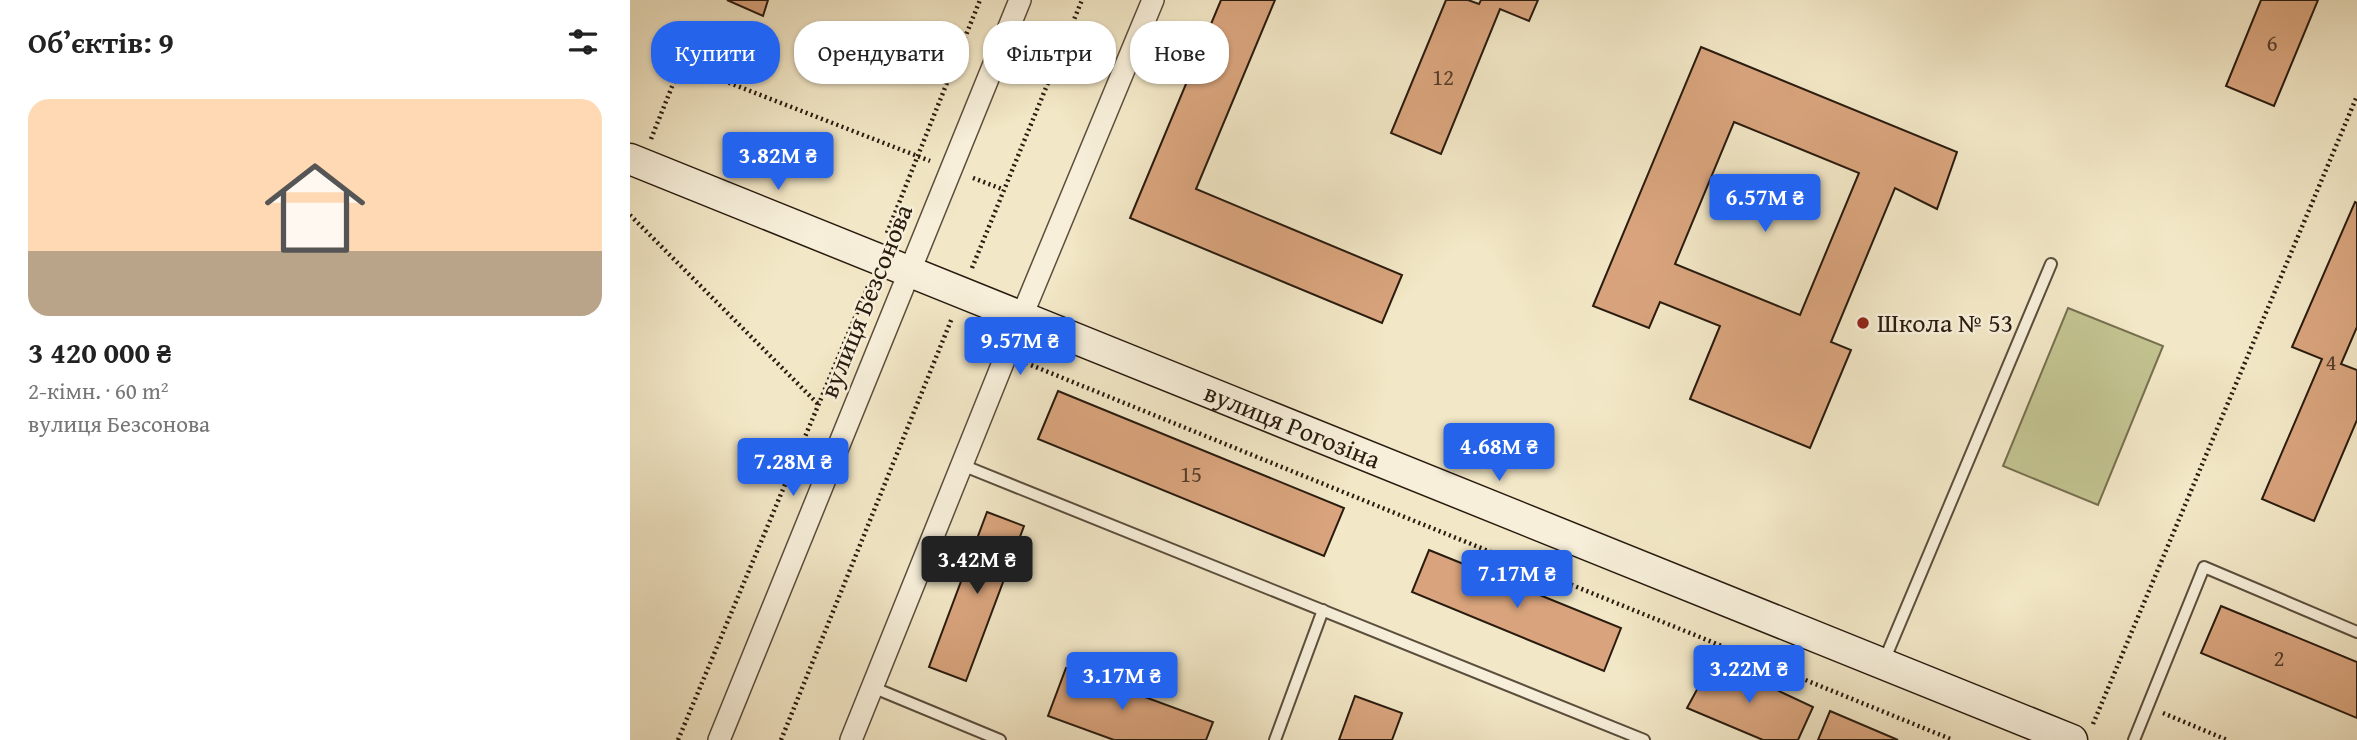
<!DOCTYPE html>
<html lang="uk">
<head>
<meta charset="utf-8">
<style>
	:root { --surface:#fff; --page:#f6f6f6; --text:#222; --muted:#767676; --line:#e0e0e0; --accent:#2563eb }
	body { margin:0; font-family:"Gentium Book Plus",serif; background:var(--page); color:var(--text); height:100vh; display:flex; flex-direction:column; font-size:26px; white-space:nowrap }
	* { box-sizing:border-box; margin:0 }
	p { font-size:23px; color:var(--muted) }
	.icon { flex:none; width:38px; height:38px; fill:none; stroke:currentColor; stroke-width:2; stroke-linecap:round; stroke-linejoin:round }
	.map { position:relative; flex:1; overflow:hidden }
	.side { display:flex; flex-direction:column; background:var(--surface); width:630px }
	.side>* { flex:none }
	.top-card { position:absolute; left:21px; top:21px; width:665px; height:63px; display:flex; gap:14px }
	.price { position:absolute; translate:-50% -60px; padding:0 16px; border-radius:7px; background:var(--accent); color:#fff; font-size:23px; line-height:46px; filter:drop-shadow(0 2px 4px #0008) }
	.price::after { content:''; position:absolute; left:50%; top:42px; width:21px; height:16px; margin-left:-10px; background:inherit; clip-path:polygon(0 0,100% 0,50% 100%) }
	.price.on { background:#222; color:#fff }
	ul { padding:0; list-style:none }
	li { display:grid; align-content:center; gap:14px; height:371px; padding:0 28px }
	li+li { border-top:2px solid var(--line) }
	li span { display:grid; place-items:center; height:217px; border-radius:21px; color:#555 }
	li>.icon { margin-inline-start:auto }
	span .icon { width:126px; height:126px; fill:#fffc; stroke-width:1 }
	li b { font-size:30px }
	h2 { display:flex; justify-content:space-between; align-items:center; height:84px; padding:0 28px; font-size:30px }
	.tag { padding:0 24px; border-radius:28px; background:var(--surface); box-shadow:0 2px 5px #0004; font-size:24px; line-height:63px }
	.tag.on { background:var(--accent); color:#fff }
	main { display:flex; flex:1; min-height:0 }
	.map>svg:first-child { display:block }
</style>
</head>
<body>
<main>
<section class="side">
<h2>Об’єктів: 9<svg class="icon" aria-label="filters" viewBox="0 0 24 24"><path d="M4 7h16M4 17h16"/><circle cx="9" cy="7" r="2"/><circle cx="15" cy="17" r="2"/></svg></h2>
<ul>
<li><span style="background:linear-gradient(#ffd9b3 70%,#b9a48a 0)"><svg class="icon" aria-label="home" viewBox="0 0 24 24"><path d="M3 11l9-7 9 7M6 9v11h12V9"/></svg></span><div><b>3 420 000 ₴</b><p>2-кімн. · 60 m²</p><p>вулиця Безсонова</p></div></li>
</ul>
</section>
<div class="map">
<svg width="1727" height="740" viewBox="0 0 1727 740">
	<rect width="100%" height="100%" fill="#f2e7c6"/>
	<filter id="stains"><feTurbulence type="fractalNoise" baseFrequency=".00286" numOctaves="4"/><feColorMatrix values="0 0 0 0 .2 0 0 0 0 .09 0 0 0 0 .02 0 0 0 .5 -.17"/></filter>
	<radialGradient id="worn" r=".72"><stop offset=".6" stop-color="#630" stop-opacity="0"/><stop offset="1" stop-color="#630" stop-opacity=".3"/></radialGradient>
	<polygon fill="#c2c390" stroke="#766f50" stroke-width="2" points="1438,308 1533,346 1468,505 1373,466"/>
	<g fill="#d9a47d" stroke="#291b0f" stroke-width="2" fill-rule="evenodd">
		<polygon points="97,0 138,0 133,16"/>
		<polygon points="591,0 645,0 566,189 772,275 752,323 500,218"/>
		<polygon points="816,0 838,0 849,4 851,0 908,0 899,21 870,9 811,154 761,133"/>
		<polygon points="1631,0 1688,0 1644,106 1596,86"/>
		<path d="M1071 47 1327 152 1307 209 1265 188 1201 342 1221 350 1180 448 1060 399 1090 326 1030 302 1019 328 963 306ZM1104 122 1229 173 1170 315 1045 264Z"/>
		<polygon points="1725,202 1727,203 1727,327 1711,364 1727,370 1727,420 1684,521 1632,499 1692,359 1662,347"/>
		<polygon points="428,391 714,508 694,556 408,439"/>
		<polygon points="357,512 394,526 336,681 299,667"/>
		<polygon points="799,550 991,628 974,671 782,592"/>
		<polygon points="1591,606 1727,662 1727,718 1571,653"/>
		<polygon points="1083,660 1183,707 1168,740 1133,740 1057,708"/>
		<polygon points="436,668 583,722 576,740 484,740 418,716"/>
		<polygon points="725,696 772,713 762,740 709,740"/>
		<polygon points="1200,711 1268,740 1188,740"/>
	</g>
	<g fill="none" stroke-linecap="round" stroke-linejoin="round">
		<g stroke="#5b4e3d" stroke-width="14">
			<g id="lane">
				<polyline points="332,465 1014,740"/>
				<polyline points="1254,661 1421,264"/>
				<polyline points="242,687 370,740"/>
				<polyline points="645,740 693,610"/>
				<polyline points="1504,740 1574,567 1727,632"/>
			</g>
		</g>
		<g stroke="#5b4e3d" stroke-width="24">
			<g id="street">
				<polyline points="89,740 390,0"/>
				<polyline points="221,740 391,318 523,0"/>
			</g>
		</g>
		<g stroke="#291b0f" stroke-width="33">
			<g id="secondary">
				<path id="s1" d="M0 159 1442 740"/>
			</g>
		</g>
		<g stroke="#291b0f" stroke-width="4.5" stroke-dasharray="2 3.5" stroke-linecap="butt">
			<polyline points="21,139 51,64 300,161"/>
			<polyline points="343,178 372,189"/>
			<polyline points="0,215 188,404"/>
			<polyline points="257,233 350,0"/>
			<polyline points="342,268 452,0"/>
			<polyline points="396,363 1323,740"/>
			<polyline points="1533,713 1597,740"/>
			<polyline points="1463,724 1727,96"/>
			<polyline points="48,740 239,284"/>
			<polyline points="151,740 322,318"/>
		</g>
		<use href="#lane" stroke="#f7efda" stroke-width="10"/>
		<use href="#street" stroke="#f7efda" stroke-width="21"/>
		<use href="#secondary" stroke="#f7efda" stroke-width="30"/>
	</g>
	<circle fill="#8f2418" stroke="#f7efda" stroke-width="2.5" cx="1233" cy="323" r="7"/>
	<g text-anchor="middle" stroke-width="5" stroke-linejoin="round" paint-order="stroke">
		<g font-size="23" fill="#553d2a">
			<text x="1642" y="51">6</text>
			<text x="813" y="85">12</text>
			<text x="1701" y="370">4</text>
			<text x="561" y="482">15</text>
			<text x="1649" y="666">2</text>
		</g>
		<g font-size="26" fill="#291b0f" stroke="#f7efda">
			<text transform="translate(236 301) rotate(-68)" y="9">вулиця Безсонова</text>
			<text dy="9" stroke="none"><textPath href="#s1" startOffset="714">вулиця Рогозіна</textPath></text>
		</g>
		<g font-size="26" fill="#291b0f" stroke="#f7efda" text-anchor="start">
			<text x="1247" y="332">Школа № 53</text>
		</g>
	</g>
	<rect width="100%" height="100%" filter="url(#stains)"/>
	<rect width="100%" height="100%" fill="url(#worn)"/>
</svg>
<b class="price" style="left:148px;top:192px">3.82M ₴</b>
<b class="price" style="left:1135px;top:234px">6.57M ₴</b>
<b class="price" style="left:390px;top:377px">9.57M ₴</b>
<b class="price" style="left:869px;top:483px">4.68M ₴</b>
<b class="price" style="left:163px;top:498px">7.28M ₴</b>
<b class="price on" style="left:347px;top:596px">3.42M ₴</b>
<b class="price" style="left:887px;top:610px">7.17M ₴</b>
<b class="price" style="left:1119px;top:705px">3.22M ₴</b>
<b class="price" style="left:492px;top:712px">3.17M ₴</b>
<div class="top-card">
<a class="tag on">Купити</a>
<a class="tag">Орендувати</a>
<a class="tag">Фільтри</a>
<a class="tag">Нове</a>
</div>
</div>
</main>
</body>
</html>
